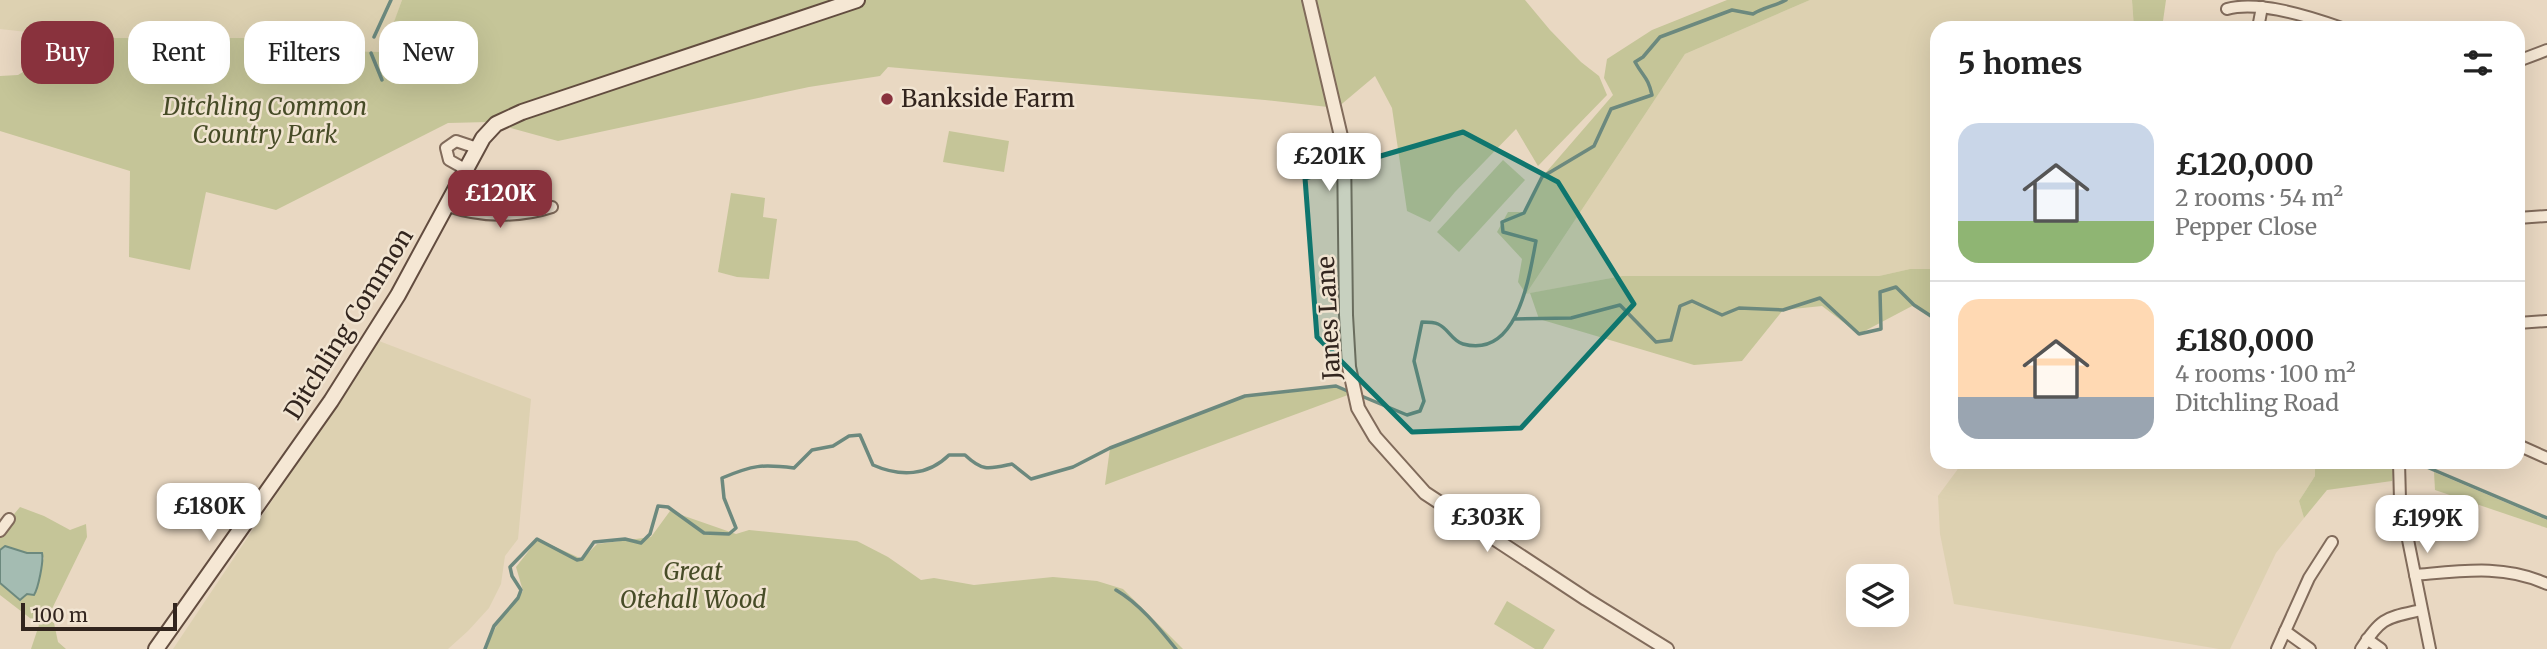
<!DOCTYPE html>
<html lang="en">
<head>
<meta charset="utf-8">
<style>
	:root { --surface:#fff; --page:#f2f2f2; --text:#222; --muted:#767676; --line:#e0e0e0; --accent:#89323d }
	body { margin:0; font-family:Merriweather,serif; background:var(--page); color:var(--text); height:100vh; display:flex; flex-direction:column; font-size:26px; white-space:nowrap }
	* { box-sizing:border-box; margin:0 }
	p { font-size:23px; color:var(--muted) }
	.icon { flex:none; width:38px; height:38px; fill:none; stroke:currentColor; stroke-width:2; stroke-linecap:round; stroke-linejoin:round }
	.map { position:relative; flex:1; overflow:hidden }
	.panel { position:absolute; left:1930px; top:21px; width:595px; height:448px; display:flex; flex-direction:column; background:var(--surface); border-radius:21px; box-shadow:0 7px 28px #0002 }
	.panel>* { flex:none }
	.top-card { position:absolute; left:21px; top:21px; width:665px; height:63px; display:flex; gap:14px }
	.fabs { position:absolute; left:1846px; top:564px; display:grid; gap:14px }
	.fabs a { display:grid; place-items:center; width:63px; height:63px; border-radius:14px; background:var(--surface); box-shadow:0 7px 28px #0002; font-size:35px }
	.scale { position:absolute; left:21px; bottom:18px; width:156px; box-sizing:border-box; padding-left:7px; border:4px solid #32251e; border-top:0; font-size:19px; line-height:24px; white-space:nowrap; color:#32251e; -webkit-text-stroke:5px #f1e4d1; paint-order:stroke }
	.price { position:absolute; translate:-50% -60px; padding:0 16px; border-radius:14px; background:#fff; color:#222; font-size:23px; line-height:46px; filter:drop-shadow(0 2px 4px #0008) }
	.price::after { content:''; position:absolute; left:50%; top:42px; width:21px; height:16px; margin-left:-10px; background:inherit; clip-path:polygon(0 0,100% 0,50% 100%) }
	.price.active { background:var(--accent); color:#fff }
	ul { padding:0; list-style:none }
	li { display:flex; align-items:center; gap:21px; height:175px; padding:0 28px }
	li+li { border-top:2px solid var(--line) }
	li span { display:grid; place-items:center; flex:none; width:196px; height:140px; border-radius:21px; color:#555 }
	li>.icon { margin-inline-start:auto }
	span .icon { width:84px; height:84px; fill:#fffc; stroke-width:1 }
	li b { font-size:30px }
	h2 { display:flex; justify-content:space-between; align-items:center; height:84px; padding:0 28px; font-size:30px }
	.tag { padding:0 24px; border-radius:21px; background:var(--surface); box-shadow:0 7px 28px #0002; font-size:24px; line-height:63px }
	.tag.active { background:var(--accent); color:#fff }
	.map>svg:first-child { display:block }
</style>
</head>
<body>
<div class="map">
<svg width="2547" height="649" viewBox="0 0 2547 649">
	<rect width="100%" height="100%" fill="#e9d8c2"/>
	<g fill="#ddd1b1">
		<polygon points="0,0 402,0 384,52 349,51 343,38 79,38 0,29"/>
		<polygon points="1810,0 2132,0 2134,28 1937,28 1937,269 1910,269 1879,276 1622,276 1526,294 1685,54"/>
		<polygon points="379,341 531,399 518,539 505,556 501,584 489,608 468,631 448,649 173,649"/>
		<polygon points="1963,462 2315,462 2315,476 2299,501 2304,518 2276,553 2230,649 2219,649 1954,604 1940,534 1938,496"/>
	</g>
	<g fill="#c5c598">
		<polygon points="402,0 1525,0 1550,30 1581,62 1599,76 1607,95 1538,166 1516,129 1455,192 1430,222 1407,211 1392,108 1375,76 1337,108 1265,100 888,67 880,76 809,87 558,141 489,122 448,123 276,210 206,192 190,270 129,257 130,171 0,131 0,76 18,75 79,38 343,38 349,51 383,52"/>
		<polygon points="1727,0 1810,0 1685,54 1526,294 1518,282 1522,259 1497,232 1508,212 1524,212 1542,177 1613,95 1604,78 1607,59 1652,30"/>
		<polygon points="2132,0 2166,0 2162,28 2134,28"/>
		<polygon points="949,131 1009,141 1004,172 943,162"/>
		<polygon points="1503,160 1525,180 1459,252 1437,232"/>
		<polygon points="731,193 765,198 763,217 777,219 769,279 737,277 718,272"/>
		<polygon points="1910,269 1937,269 1937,320 1914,305 1859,334 1822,306 1783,310 1742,361 1694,365 1539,319 1530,293 1622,276 1879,276"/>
		<polygon points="1336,386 1356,392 1105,485 1110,448 1245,396"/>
		<polygon points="2315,462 2394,462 2392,481 2327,490 2304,518 2299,501 2315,476"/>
		<polygon points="2434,472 2547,520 2547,528 2435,490"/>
		<polygon points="20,507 44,516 70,530 86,524 87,537 47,619 54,623 58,642 66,649 31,649 39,625 0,595 0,583 20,600 27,594 37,592 39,572 44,558 39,552 27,553 6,546 0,550 0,531"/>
		<polygon points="670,511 736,534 749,530 857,541 888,557 921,580 934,578 974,585 1053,577 1097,581 1123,589 1183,649 485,649 496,627 523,591 516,567 538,539 582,559 597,544 651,537"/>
		<polygon points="1507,601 1555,630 1543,649 1535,649 1494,624"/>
	</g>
	<path fill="#a4bcb2" stroke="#6c897e" stroke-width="2" d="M5 546 27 553H42C44 561 38 589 34 595L27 594 20 600 0 583V550Z"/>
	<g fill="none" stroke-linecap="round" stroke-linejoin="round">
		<g stroke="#6c897e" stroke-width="3.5">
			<polyline points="374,37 391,0"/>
			<polyline points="371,53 382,80"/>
			<polyline points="1515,319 1571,318 1620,305 1656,342 1671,340 1680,306 1692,301 1722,315 1739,308 1783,310 1820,298 1859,334 1881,329 1880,292 1896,287 1914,305 1937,320"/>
			<path d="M1359 395 1407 415 1420 411 1424 401 1414 361 1422 322C1426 322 1434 322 1438 324 1448 328 1452 341 1463 344 1518 359 1529 277 1536 241L1503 232 1502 222 1524 213 1542 177 1594 146 1611 109 1652 95C1648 77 1644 78 1635 62L1643 57 1660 37 1732 10 1753 14C1764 7 1775 6 1786 0"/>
			<polyline points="2415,462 2547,518"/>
			<path d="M1116 590C1140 604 1159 628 1176 649"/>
			<path d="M485 649 494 626 518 598 521 590 512 576 510 567 537 539 577 560 582 559 594 542 625 539 641 543 650 534 658 506 668 507 704 533 729 534 736 528 724 498 722 478C753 465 762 464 794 468L812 450 833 446 849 436 860 435 873 465C900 477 928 476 949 455H965C983 472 989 469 1012 464L1031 479 1073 467 1110 448 1245 396 1336 386 1352 393"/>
		</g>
		<g stroke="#816b5b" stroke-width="14">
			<g id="minor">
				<path d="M2227 9C2259 0 2311 17 2342 28"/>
				<polyline points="2258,28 2262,7"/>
				<polyline points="2518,61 2547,50"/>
				<polyline points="465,169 449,160 446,148 456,141 477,148"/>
				<path d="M448 206C481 217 518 218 552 207"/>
				<polyline points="2518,218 2547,216"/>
				<polyline points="2518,323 2547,321"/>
				<polyline points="2518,445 2547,458"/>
				<polyline points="2399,462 2400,500 2430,649"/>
				<polyline points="0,531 9,519"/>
				<path d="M2415 575C2461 571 2504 564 2547 584"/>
				<polyline points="2285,631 2310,649"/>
				<polyline points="2367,639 2381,649"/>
				<polyline points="2277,649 2309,578 2332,542"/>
				<path d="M2361 649C2381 617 2386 618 2421 610"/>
			</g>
		</g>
		<g stroke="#816b5b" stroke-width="16">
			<polyline id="tertiary" points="1309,0 1344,149 1346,315 1349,367 1358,408 1375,437 1425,493 1586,599 1667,649"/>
		</g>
		<g stroke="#624c3f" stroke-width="18">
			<polyline id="secondary" points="156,649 331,401 398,295 483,138 496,124 522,112 857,0"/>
		</g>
		<use href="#minor" stroke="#f5e7d4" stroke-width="10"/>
		<use href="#tertiary" stroke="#f5e7d4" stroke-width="12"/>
		<use href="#secondary" stroke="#f5e7d4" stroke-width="14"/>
	</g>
	<path fill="#0f766e" fill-opacity="0.2" stroke="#0f766e" stroke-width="5" stroke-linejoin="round" d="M1463 132 1558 182 1634 304 1521 428 1412 432 1317 337 1305 178Z"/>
	<circle fill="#89323d" stroke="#f1e4d1" stroke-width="2.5" cx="887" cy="99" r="7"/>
	<g text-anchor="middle" stroke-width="5" stroke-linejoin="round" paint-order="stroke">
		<g font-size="24" fill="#32251e" stroke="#f1e4d1" text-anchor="start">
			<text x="901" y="107">Bankside Farm</text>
		</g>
		<g font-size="24" font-style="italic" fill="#474c27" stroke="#f1e4d1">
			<text x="265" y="115">Ditchling Common<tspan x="265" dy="28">Country Park</tspan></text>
			<text x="693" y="580">Great<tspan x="693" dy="28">Otehall Wood</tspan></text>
		</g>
		<g font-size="24" fill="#32251e" stroke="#f1e4d1">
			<text transform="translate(1329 318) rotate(-93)" y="8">Janes Lane</text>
			<text transform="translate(349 324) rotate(-58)" y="8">Ditchling Common</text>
		</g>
	</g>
</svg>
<div class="fabs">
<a><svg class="icon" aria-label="layers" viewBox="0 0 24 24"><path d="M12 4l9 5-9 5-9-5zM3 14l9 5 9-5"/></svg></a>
</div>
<div class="scale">100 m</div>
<b class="price" style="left:1329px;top:193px">£201K</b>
<b class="price active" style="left:500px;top:230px">£120K</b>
<b class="price" style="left:209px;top:543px">£180K</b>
<b class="price" style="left:1487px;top:554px">£303K</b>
<b class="price" style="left:2427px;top:555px">£199K</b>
<div class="top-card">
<a class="tag active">Buy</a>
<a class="tag">Rent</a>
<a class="tag">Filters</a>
<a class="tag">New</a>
</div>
<section class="panel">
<h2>5 homes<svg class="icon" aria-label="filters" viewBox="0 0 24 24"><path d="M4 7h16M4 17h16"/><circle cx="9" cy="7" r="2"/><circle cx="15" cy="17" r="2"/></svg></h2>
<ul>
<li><span style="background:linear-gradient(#c9d6e8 70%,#8fb573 0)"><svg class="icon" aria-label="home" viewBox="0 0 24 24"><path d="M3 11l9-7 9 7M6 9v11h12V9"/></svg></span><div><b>£120,000</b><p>2 rooms · 54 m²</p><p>Pepper Close</p></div></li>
<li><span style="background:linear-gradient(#ffd9b3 70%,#9aa5b1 0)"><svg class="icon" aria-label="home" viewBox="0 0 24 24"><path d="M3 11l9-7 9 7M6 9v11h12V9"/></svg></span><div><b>£180,000</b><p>4 rooms · 100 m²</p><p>Ditchling Road</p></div></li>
</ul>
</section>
</div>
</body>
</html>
